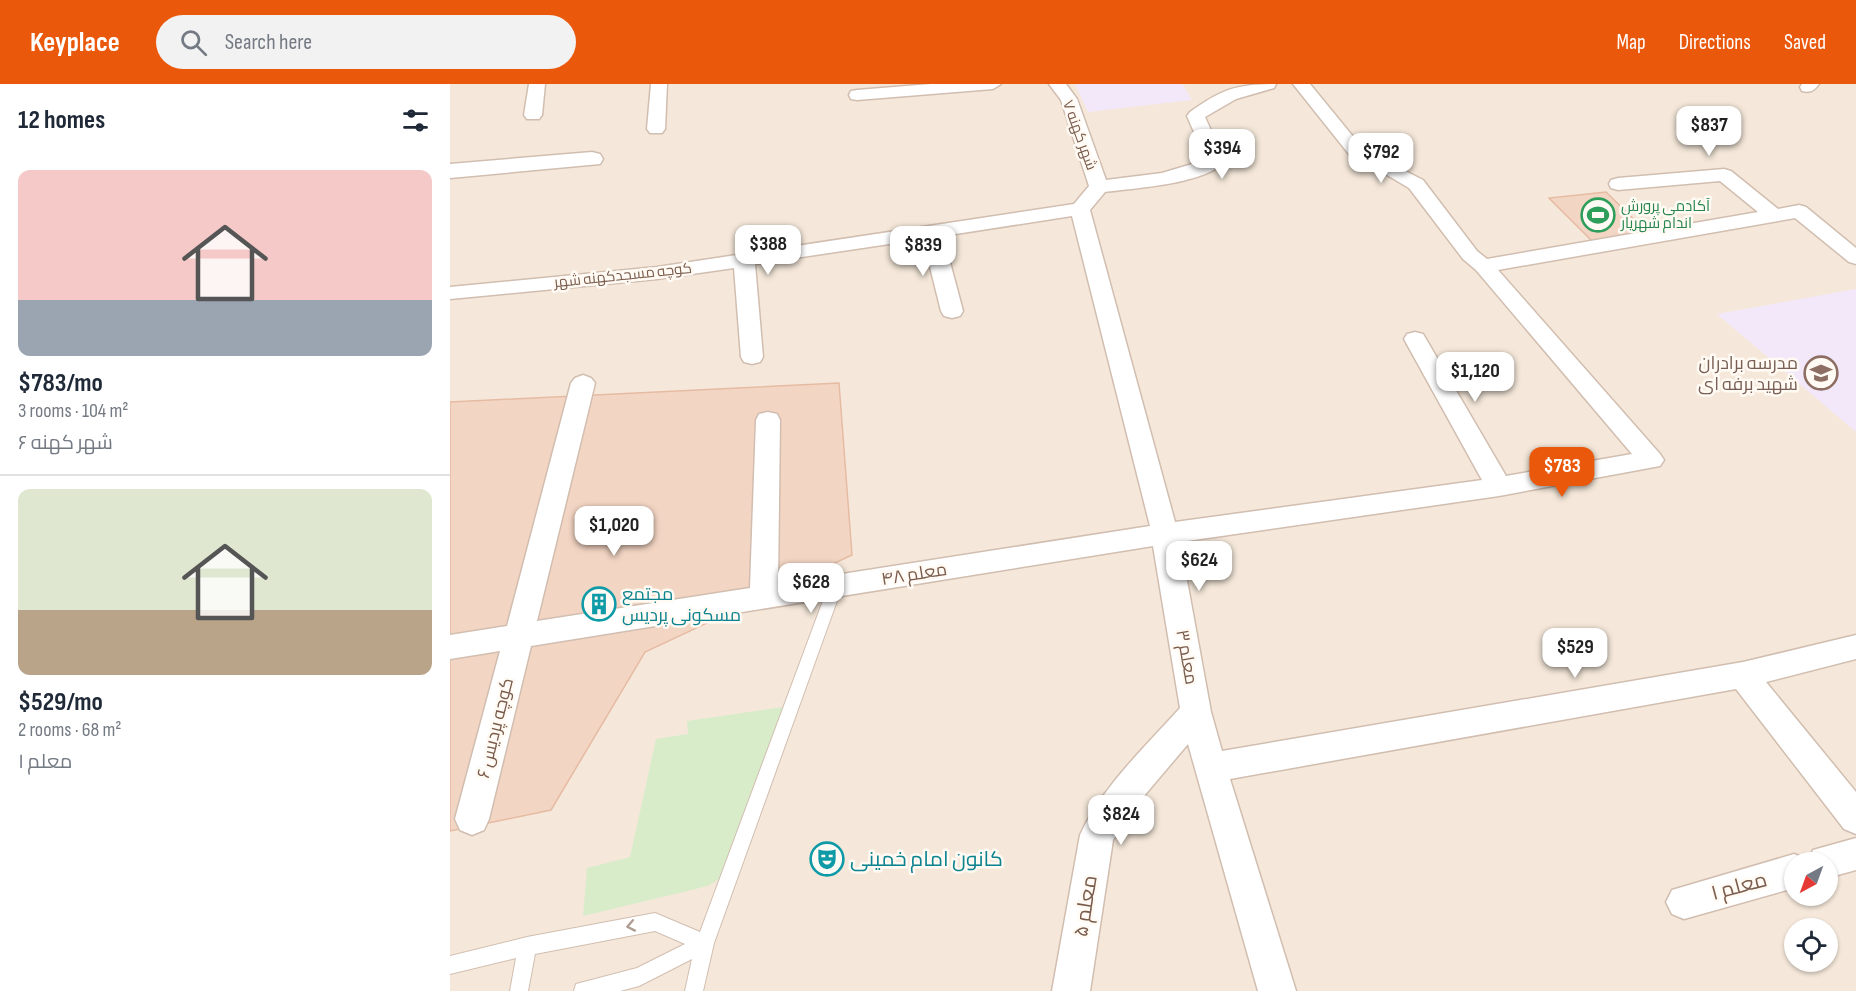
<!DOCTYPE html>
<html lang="en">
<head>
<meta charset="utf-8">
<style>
	:root { --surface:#fff; --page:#f2f2f3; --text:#1f2937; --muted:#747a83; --line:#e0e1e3; --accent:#ea580c }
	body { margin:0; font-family:"Sofia Sans Condensed",Cairo,sans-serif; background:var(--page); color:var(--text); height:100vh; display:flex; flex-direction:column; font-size:22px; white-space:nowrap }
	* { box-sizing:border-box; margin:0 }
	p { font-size:20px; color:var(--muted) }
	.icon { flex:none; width:33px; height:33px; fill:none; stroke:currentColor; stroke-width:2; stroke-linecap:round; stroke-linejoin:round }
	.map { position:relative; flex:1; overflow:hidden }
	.details { display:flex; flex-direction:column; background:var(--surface); width:450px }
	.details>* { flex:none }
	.needle { width:39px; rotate:221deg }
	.tools { position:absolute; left:1334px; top:768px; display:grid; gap:12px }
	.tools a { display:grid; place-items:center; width:54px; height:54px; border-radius:50%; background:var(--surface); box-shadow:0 2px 4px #0004; font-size:30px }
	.price { position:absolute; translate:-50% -51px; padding:0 14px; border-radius:12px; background:#fff; color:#222; font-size:20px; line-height:39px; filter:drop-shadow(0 2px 3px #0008) }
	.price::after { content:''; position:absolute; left:50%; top:36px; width:18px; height:14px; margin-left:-9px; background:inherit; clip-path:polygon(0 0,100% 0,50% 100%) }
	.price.selected { background:var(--accent); color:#fff }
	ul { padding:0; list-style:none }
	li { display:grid; align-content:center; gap:12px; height:318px; padding:0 18px }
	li+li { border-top:2px solid var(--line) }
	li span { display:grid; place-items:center; height:186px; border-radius:12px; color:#555 }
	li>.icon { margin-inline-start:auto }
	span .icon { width:108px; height:108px; fill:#fffc; stroke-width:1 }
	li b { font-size:26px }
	h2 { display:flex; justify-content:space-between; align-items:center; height:72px; padding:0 18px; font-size:26px }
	header { display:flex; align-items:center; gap:36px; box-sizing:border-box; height:84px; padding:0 30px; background:var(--accent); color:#fff }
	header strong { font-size:28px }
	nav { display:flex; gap:33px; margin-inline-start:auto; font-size:21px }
	.search { width:420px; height:54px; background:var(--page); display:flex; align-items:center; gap:15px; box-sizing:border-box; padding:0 21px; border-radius:33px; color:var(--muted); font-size:22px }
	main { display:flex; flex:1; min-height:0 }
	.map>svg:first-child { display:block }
</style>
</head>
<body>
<header>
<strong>Keyplace</strong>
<div class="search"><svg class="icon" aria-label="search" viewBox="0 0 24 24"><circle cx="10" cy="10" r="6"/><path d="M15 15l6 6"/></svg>Search here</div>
<nav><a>Map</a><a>Directions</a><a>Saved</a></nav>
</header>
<main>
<section class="details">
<h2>12 homes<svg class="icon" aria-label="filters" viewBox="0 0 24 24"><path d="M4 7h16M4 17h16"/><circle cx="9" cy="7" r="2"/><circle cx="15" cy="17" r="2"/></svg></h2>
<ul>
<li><span style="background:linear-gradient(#f6c9c9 70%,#9aa5b1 0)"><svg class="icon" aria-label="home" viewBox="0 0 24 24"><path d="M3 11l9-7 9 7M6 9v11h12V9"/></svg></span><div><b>$783/mo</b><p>3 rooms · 104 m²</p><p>شهر کهنه ۶</p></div></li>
<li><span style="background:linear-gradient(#dfe7d0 65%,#b9a48a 0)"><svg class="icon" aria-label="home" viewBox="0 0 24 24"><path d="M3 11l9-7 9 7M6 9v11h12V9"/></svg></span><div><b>$529/mo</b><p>2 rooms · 68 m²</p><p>معلم ۱</p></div></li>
</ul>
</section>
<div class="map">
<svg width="1406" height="907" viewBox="0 0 1406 907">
	<rect width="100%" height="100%" fill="#fdf6ec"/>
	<path fill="#f5e8da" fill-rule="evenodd" d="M0 0H1406V907H0ZM1344 778H1377V812H1344ZM1344 844H1377V878H1344Z"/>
	<g fill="#f3e8fa">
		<polygon points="625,0 732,0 742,16 638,28"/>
		<polygon points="1406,205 1406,348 1267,230"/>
	</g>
	<polygon fill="#d8ecc9" points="333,623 299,754 271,794 258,802 133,832 137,784 180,773 206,655 238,650 237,637"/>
	<g fill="#f3d5c3" stroke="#e6bba3" stroke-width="1.5">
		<polygon points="1156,108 1198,149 1143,158 1099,114"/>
		<polygon points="389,299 402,471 195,568 101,726 0,747 0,318"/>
	</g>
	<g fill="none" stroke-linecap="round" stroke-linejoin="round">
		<g stroke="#d1beb0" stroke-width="2">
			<polygon id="service" points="385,497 390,499 392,503 264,859 253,907 235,907 242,875 189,902 170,907 124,907 126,900 187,884 235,860 205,847 85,870 78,907 60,907 66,874 0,890 0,872 77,853 205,829 250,848 378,503 380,499"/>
		</g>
		<g stroke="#d1beb0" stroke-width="3">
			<g id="minor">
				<polygon points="79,0 95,0 92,31 89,35 77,35 74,31"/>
				<polygon points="201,0 217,0 215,45 212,49 200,49 197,45"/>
				<polygon points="481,0 551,0 543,5 407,16 401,15 399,11 401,7 407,6"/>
				<path d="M599 0H616L627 15 656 96 712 89 752 77 758 74 750 62 737 32 740 28C772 5 787 0 826 0L824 4 786 15 755 33 768 62 777 75C760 100 684 104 655 108L640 126 725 438 1032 396 954 255 957 250 965 248 973 250 976 255 1056 392 1182 370 1026 186 1013 175 959 104 932 88 902 74 843 0H860L914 66 973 96 1027 167 1037 175 1308 128 1270 97 1168 106 1161 104 1159 100 1161 96 1168 94 1274 85 1281 87 1328 125 1349 121 1356 123 1406 164V180L1399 178 1345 134 1048 186 1210 370 1214 376 1210 382 1049 412 730 458 761 628 772 667 1293 578 1406 551V575L1316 598 1406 708V750L1394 745 1286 605 780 695 846 907H808L738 660 694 712 663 756 640 907H602L630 751C651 704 696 662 730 624L703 462 81 562 39 735 34 746 22 751 10 746 5 735 50 567 0 575V551L57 542 121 299 125 294 133 291 141 294 145 299 87 537 300 504 306 336 309 330 318 328 327 330 330 336 328 500 700 442 622 132 493 152 513 227 510 232 502 234 494 232 491 227 473 155 305 180 313 273 310 278 302 280 294 278 291 273 284 184 207 195 0 215V203L207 183 624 120 639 102 611 16Z"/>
				<path d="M1352 0H1369C1364 7 1360 9 1352 7L1350 3Z"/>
				<polygon points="1406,754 1406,786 1377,794 1377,778 1358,778 1363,766"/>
				<polygon points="1344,770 1356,775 1358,778 1344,778 1344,804 1234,835 1222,830 1216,818 1222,806"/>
			</g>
		</g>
		<g stroke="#d1beb0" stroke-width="3">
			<polygon id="tertiary" points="142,68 150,70 153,75 150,80 0,94 0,80"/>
		</g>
		<use href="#service" fill="#fff" fill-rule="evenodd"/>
		<use href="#minor" fill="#fff" fill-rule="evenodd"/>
		<use href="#tertiary" fill="#fff" fill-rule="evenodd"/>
	</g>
	<defs><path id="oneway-chevron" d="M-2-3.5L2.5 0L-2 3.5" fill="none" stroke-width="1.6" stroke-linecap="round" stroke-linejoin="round" transform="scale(1.5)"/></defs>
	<use stroke="#af9d94" href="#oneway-chevron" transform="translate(181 842) rotate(169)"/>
	<defs>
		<g id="stadium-ring" transform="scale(1.725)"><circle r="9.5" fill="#fffaf3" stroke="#2e9e5b" stroke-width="1.5"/><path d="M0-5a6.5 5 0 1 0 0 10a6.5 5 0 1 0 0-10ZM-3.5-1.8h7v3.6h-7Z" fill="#2e9e5b"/></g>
		<g id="school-ring" transform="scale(1.725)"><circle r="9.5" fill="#fffaf3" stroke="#8d6e63" stroke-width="1.5"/><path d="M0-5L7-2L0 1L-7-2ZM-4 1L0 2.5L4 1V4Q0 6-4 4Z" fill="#8d6e63"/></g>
		<g id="building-ring" transform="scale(1.725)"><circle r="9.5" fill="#fffaf3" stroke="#0f9aa8" stroke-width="1.5"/><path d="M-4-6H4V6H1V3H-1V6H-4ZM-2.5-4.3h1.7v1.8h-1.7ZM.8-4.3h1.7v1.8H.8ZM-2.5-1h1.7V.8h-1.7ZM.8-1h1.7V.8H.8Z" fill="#0f9aa8"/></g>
		<g id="theatre-ring" transform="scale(1.725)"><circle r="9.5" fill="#fffaf3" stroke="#0f9aa8" stroke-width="1.5"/><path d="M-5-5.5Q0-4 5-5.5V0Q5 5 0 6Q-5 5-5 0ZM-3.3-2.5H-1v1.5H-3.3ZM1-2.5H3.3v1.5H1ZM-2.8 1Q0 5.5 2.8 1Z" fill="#0f9aa8"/></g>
	</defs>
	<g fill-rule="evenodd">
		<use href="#stadium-ring" x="1148" y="131"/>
		<use href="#school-ring" x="1371" y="289"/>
		<use href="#building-ring" x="149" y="520"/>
		<use href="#theatre-ring" x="377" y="775"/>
	</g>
	<g text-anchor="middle" stroke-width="5" stroke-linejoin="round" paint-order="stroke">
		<g font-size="15" fill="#7a5c4d" stroke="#fffaf3">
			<text transform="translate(630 51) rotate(70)" y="5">شهر کهنه ۷</text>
			<text transform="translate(173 191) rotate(-6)" y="5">کوچه مسجدکهنه شهر</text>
		</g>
		<g font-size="15" fill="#27864d" stroke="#fffaf3" text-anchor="start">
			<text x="1171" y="127">آکادمی پرورش<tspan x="1171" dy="17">اندام شهریار</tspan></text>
		</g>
		<g font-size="18" fill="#785e54" stroke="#fffaf3" text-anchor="end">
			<text x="1348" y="285">مدرسه برادران<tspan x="1348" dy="21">شهید برفه ای</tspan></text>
		</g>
		<g font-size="18" fill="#7a5c4d" stroke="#fffaf3">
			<text transform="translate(464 490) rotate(-9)" y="6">معلم ۴۸</text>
			<text transform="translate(737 573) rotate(80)" y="6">معلم ۳</text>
			<text transform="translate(45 644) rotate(-76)" y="6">کوچه پردیس ۶</text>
		</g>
		<g font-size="18" fill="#0d838f" stroke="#fffaf3" text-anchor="start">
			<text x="172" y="516">مجتمع<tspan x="172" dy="21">مسکونی پردیس</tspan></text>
		</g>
		<g font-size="21" fill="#0d838f" stroke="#fffaf3" text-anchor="start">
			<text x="400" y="782">کانون امام خمینی</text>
		</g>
		<g font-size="21" fill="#7a5c4d" stroke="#fffaf3">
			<text transform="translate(1289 802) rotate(-15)" y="7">معلم ۱</text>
			<text transform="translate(635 822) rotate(-81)" y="7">معلم ۵</text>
		</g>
	</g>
</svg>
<div class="tools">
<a><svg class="needle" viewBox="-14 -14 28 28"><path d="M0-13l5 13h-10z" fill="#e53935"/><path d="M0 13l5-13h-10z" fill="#747a83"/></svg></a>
<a><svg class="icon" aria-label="locate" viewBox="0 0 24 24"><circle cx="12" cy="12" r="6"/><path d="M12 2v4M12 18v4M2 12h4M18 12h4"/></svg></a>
</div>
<b class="price" style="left:1259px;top:73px">$837</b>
<b class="price" style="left:772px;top:96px">$394</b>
<b class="price" style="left:931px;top:100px">$792</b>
<b class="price" style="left:318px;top:192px">$388</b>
<b class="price" style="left:473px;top:193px">$839</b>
<b class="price" style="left:1025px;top:319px">$1,120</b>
<b class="price selected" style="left:1112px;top:414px">$783</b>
<b class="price" style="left:164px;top:473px">$1,020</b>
<b class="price" style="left:749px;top:508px">$624</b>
<b class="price" style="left:361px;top:530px">$628</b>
<b class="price" style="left:1125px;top:595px">$529</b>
<b class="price" style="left:671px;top:762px">$824</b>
</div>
</main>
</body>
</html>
